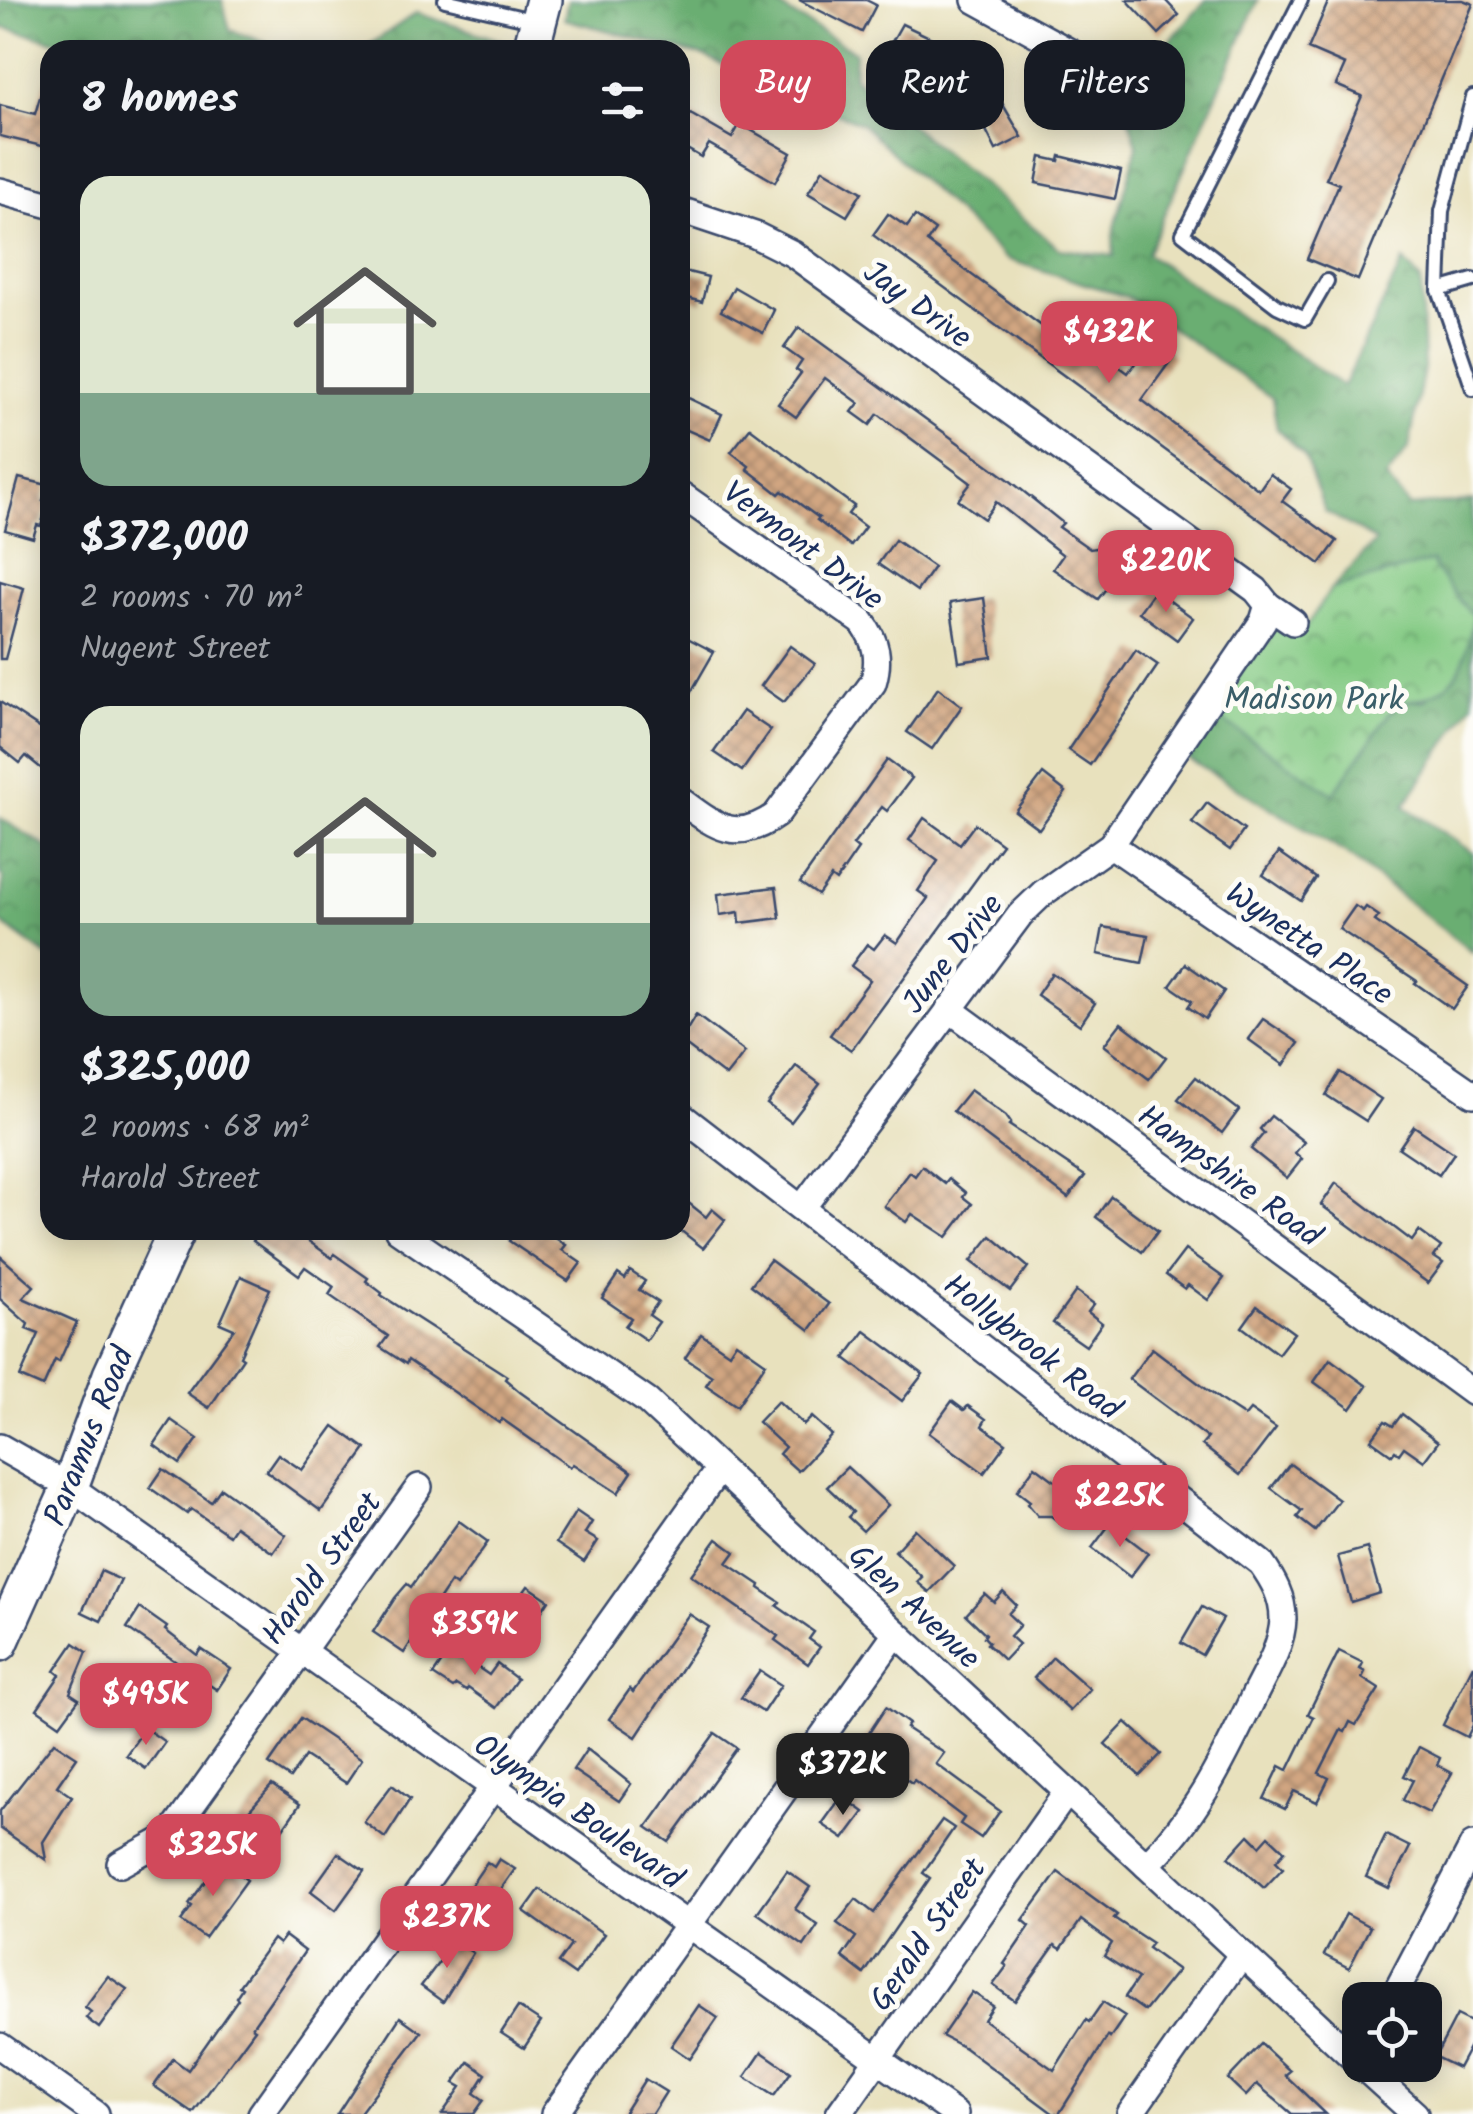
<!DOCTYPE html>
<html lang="en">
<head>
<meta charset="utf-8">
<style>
	:root { --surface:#171b24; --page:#242831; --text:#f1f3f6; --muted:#9ea1a6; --accent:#d1495b }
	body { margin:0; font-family:Kalam,sans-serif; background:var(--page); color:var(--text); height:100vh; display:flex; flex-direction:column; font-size:38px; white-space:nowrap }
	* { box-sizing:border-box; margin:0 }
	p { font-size:32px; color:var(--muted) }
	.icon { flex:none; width:55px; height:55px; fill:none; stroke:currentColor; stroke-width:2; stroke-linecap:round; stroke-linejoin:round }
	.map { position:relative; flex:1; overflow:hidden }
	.side { position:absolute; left:40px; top:40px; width:650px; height:1200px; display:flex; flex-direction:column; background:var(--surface); border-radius:30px; box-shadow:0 5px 25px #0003 }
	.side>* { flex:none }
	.guide { position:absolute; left:720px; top:40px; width:602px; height:90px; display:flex; gap:20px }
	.fabs { position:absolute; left:1342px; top:1982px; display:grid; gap:20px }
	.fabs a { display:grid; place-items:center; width:100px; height:100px; border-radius:20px; background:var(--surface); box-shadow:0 5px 25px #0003; font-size:50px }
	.price { position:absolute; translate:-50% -85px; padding:0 22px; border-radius:20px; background:var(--accent); color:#fff; font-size:32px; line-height:65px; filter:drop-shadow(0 2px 5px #0008) }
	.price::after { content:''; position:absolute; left:50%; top:60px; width:30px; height:22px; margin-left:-15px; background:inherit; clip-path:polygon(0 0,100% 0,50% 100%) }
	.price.current { background:#222; color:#fff }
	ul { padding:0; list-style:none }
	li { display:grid; align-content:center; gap:20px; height:530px; padding:0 40px }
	li span { display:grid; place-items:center; height:310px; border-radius:30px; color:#555 }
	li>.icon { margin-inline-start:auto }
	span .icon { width:180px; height:180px; fill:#fffc; stroke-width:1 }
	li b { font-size:42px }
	h2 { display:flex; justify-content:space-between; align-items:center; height:120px; padding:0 40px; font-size:42px }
	.pill { padding:0 35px; border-radius:30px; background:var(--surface); box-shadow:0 5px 25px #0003; font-size:35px; line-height:90px }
	.pill.current { background:var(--accent); color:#fff }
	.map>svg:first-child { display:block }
</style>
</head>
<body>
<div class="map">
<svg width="1473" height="2114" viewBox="0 0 1473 2114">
	<defs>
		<pattern id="forest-crowns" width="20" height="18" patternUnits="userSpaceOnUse" patternTransform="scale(2.5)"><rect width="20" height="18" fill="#6bae72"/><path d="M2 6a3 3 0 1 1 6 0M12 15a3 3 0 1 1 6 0" fill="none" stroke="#578e61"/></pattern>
		<pattern id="park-crowns" width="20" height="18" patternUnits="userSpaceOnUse" patternTransform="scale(2.5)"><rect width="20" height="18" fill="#84ca84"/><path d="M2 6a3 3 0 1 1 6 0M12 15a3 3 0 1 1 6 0" fill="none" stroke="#6ba46f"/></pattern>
		<pattern id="building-cross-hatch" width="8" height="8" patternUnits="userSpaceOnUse" patternTransform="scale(2.5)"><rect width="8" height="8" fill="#d1a681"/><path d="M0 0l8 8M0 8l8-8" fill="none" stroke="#a9886d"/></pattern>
	</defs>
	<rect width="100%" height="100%" fill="#fdfcf7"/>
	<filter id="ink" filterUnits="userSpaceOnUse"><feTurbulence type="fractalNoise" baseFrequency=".01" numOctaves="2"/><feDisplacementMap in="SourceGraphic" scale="20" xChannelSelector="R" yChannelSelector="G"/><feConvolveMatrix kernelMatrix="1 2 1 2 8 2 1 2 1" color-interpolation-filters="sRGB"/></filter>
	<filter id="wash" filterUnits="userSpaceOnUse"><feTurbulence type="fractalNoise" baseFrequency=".0048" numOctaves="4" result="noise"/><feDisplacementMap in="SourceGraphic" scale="40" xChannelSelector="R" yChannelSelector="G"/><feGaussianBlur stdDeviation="2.25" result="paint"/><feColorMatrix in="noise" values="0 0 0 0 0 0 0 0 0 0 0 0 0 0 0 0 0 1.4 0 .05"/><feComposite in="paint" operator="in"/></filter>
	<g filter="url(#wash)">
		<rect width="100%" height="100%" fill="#e8e1bd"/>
		<g fill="url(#forest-crowns)" stroke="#436e68" stroke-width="2.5">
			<polygon points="0,0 222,0 230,30 287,50 91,50 0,27"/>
			<polygon points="568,0 768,0 855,52 854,78 1060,249 1114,256 1113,235 1137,146 1122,95 1206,0 1258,0 1147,254 1343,386 1403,261 1421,281 1424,368 1409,448 1386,478 1409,506 1473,501 1473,703 1404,806 1473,853 1473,953 1347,854 1175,751 1204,708 1333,794 1398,701 1426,700 1472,617 1435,569 1433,561 1331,589 1376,541 1325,511 1304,455 1277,429 1272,398 1127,297 1006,259 862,124 703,56 564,19"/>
			<polygon points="416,13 505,42 502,50 362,50"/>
			<polygon points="0,818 50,849 50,958 0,922 3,877 0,875"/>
		</g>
		<path fill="url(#park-crowns)" stroke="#507c71" stroke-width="2.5" d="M1433 561 1435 569 1473 617C1465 668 1456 699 1398 701L1333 794 1204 708 1268 605 1305 628 1331 589Z"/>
		<g id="blocks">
			<g fill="url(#building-cross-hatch)">
				<polygon points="799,0 866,0 876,5 862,32"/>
				<polygon points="1127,0 1165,0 1179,15 1159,34"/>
				<polygon points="1329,0 1463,0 1473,4 1358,280 1307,259 1339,184 1326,179 1362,96 1336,85 1345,65 1308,49"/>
				<polygon points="902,24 959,51 937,92 918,81 926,67 889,47"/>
				<polygon points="45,80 50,80 50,148 0,136 0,105 35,114"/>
				<polygon points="989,81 1022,137 996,150 967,92"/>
				<polygon points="680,108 732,138 740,124 791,153 775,182 709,144 701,157 680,145"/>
				<polygon points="1060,156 1121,171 1115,199 1036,183 1041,157 1059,161"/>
				<polygon points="823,169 862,192 847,216 808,193"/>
				<polygon points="888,214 907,227 915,216 935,230 927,242 1084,357 1092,346 1128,373 1152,340 1174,356 1142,400 1259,490 1270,474 1291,489 1282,501 1337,541 1320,564 873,235"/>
				<polygon points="680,270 708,277 702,302 680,296"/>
				<polygon points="734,287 774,310 763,333 721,311"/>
				<polygon points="799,327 1008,479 1063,523 1059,527 1090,549 1101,547 1103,556 1121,569 1098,599 1053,569 1063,555 996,502 984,519 958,500 971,483 878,414 870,425 852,412 859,403 825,378 796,417 778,404 801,373 796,370 802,361 784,348"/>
				<polygon points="680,394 722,414 710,440 680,427"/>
				<polygon points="750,428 854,506 848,514 865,527 851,546 817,520 819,518 782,491 779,494 747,469 749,466 731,452"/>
				<polygon points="19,478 47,485 43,501 48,502 41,526 37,525 33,538 5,530"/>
				<polygon points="895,540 934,567 917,591 878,564"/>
				<polygon points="0,581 24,588 5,659 0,659"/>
				<polygon points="1155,590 1193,618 1177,640 1139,612"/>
				<polygon points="984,598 992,657 959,662 950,603"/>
				<polygon points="680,634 714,652 680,711"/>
				<polygon points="790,646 815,664 784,702 761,686"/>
				<polygon points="1136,650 1158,665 1090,765 1068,750"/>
				<polygon points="938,688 962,706 932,749 907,732"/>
				<polygon points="0,702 50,735 50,759 42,769 26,756 20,763 0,747"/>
				<polygon points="743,711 771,730 742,771 714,752"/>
				<polygon points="887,760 912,778 887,811 882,807 853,845 858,849 836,881 831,877 818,895 800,883"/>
				<polygon points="1043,774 1066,792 1039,829 1015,811"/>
				<polygon points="1207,803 1244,830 1230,850 1192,823"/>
				<polygon points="924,818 960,844 975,824 1002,844 851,1050 830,1035 870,980 851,966 867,944 874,949 885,935 897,943 928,898 918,891 938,861 909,840"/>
				<polygon points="1279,852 1316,878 1301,901 1263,875"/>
				<polygon points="776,887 780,918 740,923 739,912 720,915 718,894"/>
				<polygon points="1355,906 1363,911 1366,907 1379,916 1375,921 1468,986 1452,1009 1415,983 1417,981 1339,929"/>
				<polygon points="1103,927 1148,935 1142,963 1098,954"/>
				<polygon points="1186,964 1224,991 1205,1019 1188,1007 1192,1001 1170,986"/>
				<polygon points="1052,973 1095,1003 1080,1025 1037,995"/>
				<polygon points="696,1015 745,1052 726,1076 680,1041"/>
				<polygon points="1263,1019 1299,1043 1284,1065 1248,1039"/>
				<polygon points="1121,1023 1166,1057 1149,1079 1104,1045"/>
				<polygon points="796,1066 820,1084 791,1122 767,1104"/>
				<polygon points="1340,1072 1381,1099 1366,1121 1326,1095"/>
				<polygon points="1196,1077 1239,1110 1222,1133 1178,1099"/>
				<polygon points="970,1090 1006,1116 1011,1123 1009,1125 1085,1176 1068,1198 953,1111"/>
				<polygon points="1271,1116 1304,1142 1295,1153 1302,1159 1287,1178 1251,1149 1264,1133 1260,1129"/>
				<polygon points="1414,1126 1454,1153 1439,1175 1399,1148"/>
				<polygon points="922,1166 945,1184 949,1179 966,1193 963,1197 972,1204 947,1237 912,1214 906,1222 884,1206 910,1172 915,1176"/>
				<polygon points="1336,1183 1412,1241 1419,1231 1441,1247 1434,1257 1443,1263 1428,1283 1321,1205"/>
				<polygon points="680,1196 706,1217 712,1209 725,1220 703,1248 680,1230"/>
				<polygon points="1111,1196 1158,1231 1142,1252 1096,1217"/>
				<polygon points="261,1230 293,1230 332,1258 334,1254 368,1278 366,1281 382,1293 381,1295 507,1376 505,1379 520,1392 632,1472 618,1493 573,1464 570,1467 502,1419 499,1423 408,1360 406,1364 380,1347 388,1336 329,1295 334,1287 305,1267 299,1275 253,1241"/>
				<polygon points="516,1230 543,1230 566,1245 562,1250 581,1263 568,1281 509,1241"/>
				<polygon points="991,1236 1028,1267 1010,1291 971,1261"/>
				<polygon points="1185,1250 1224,1278 1208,1300 1188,1285 1185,1289 1166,1275"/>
				<polygon points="0,1256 34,1286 23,1298 77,1322 59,1362 55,1360 43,1387 20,1377 39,1334 26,1329 28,1324 0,1299"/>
				<polygon points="770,1260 829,1304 810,1330 751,1285"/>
				<polygon points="630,1271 645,1281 639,1290 658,1302 649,1315 659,1322 646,1340 625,1326 631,1318 602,1298 618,1274 625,1279"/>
				<polygon points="241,1276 270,1289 240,1356 243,1358 209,1408 187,1393 234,1329 220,1323"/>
				<polygon points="1076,1291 1094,1304 1088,1312 1102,1323 1086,1346 1053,1323"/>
				<polygon points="1257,1306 1294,1333 1278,1354 1242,1327"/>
				<polygon points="865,1331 923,1374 902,1401 845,1358"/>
				<polygon points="701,1334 729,1353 736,1342 766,1363 737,1406 706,1385 712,1376 685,1358"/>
				<polygon points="1152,1348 1222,1401 1245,1416 1250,1410 1276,1428 1240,1475 1202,1445 1208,1438 1129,1379"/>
				<polygon points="1330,1359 1367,1386 1351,1409 1314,1382"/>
				<polygon points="778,1401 804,1425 812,1417 832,1435 798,1471 779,1454 785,1447 758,1422"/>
				<polygon points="952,1401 964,1410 968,1406 986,1419 982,1426 1006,1443 984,1473 929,1433"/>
				<polygon points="1402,1414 1438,1442 1424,1461 1404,1447 1399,1454 1395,1451 1392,1455 1371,1440 1385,1421 1393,1426"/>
				<polygon points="171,1420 198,1439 180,1464 154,1445"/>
				<polygon points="334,1426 366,1449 321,1511 266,1471 278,1454 302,1470"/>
				<polygon points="1290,1464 1339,1500 1315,1531 1297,1517 1302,1511 1271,1488"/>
				<polygon points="1035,1466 1063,1487 1068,1480 1089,1496 1066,1527 1051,1516 1038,1516 1028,1504 1030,1501 1017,1491"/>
				<polygon points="847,1467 888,1505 863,1531 848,1517 853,1512 827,1487"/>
				<polygon points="163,1469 211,1502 221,1488 286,1535 273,1553 235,1526 229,1535 191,1509 187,1514 150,1488"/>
				<polygon points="576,1511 592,1522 585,1533 598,1541 584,1562 556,1543"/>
				<polygon points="459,1521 488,1542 456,1586 451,1582 404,1653 373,1632 395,1598 407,1584 411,1587"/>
				<polygon points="1110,1524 1148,1553 1130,1577 1092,1548"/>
				<polygon points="915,1529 954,1566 929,1592 917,1582 922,1577 895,1551"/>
				<polygon points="717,1539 735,1552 727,1563 760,1585 759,1588 780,1602 777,1606 814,1632 809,1639 820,1647 808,1664 775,1640 778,1636 691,1575"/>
				<polygon points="1367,1548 1380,1593 1351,1602 1338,1556"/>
				<polygon points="101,1571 121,1580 101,1621 82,1612"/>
				<polygon points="528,1586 549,1600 531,1627 509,1613"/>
				<polygon points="1003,1592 1016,1605 1008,1614 1020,1625 1010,1636 1019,1644 1004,1660 987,1644 989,1642 984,1637 986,1634 966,1615 985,1594 994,1602"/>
				<polygon points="1202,1607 1223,1619 1202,1655 1181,1643"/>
				<polygon points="140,1608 167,1627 165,1630 197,1655 201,1649 231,1669 217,1690 127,1628"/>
				<polygon points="689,1614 709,1627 636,1737 609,1719 630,1689 633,1692"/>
				<polygon points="74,1643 87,1652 70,1693 79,1699 60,1725 37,1709 60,1675 55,1671"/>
				<polygon points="451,1649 489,1675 497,1664 517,1679 496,1708 468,1688 466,1691 456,1685 453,1688 433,1675"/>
				<polygon points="1339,1651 1363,1663 1360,1669 1365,1672 1362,1678 1379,1689 1356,1725 1350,1722 1345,1732 1341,1730 1319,1773 1329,1778 1317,1802 1294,1791 1285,1809 1264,1799 1280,1766 1288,1770 1314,1717 1308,1714"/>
				<polygon points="1053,1657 1090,1689 1070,1711 1034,1678"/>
				<polygon points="1473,1665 1473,1725 1467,1737 1443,1725"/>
				<polygon points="760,1671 781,1685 763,1712 741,1698"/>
				<polygon points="886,1707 909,1724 906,1728 944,1753 936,1764 1000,1811 981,1838 960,1824 964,1818 914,1780 912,1783 877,1759 866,1774 850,1762"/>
				<polygon points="301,1718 362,1759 346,1783 305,1756 290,1778 269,1764"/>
				<polygon points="1126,1722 1161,1754 1140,1776 1105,1744"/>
				<polygon points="145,1728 165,1742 146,1769 126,1755"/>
				<polygon points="715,1733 737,1748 669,1842 647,1827"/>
				<polygon points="54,1742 77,1757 57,1786 72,1796 43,1842 46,1860 0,1828 0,1811"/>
				<polygon points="1419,1747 1440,1758 1437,1765 1452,1773 1429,1813 1403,1800 1413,1780 1404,1776"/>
				<polygon points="587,1749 631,1784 619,1801 573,1770"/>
				<polygon points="272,1785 300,1804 269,1849 235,1826"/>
				<polygon points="392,1785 410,1799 385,1838 364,1822"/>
				<polygon points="842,1796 864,1812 844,1839 822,1824"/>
				<polygon points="942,1820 954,1828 923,1873 930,1878 864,1974 842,1957 856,1937 837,1923 856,1899 874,1913"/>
				<polygon points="1249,1835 1260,1846 1269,1836 1285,1851 1276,1861 1283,1868 1264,1888 1229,1857"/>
				<polygon points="1386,1835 1410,1847 1389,1888 1366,1877"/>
				<polygon points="338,1853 364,1871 336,1910 311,1891"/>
				<polygon points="499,1859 515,1869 482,1916 461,1900 487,1862 494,1867"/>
				<polygon points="220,1860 247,1880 205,1938 181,1921 192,1906 189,1904"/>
				<polygon points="787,1871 810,1887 795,1909 818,1925 804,1946 757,1913"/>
				<polygon points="1058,1872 1117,1915 1114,1918 1152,1943 1148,1948 1178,1970 1145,2011 1125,1997 1138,1978 1104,1956 1112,1943 1081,1920 1061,1949 1055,1945 1015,2001 993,1985 1007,1966 1004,1964 1030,1926 1023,1920"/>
				<polygon points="540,1889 604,1934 575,1975 558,1963 571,1945 524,1911"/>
				<polygon points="1346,1914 1370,1927 1349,1968 1324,1955"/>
				<polygon points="285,1936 305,1951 252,2027 255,2029 193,2113 154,2086 173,2059 188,2070 238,1999 236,1997 242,1988 239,1986 273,1939 279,1944"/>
				<polygon points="455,1941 473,1953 443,2002 421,1986"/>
				<polygon points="108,1976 127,1989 99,2028 86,2018 91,2012 85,2007"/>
				<polygon points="972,1992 993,2006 984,2020 1054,2070 1086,2020 1089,2022 1103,2002 1125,2016 1110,2038 1108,2036 1059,2114 1054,2114 965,2048 942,2036"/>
				<polygon points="699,2005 718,2018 690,2059 671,2046"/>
				<polygon points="518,2007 541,2022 524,2048 501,2033"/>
				<polygon points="1457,2015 1473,2023 1473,2040 1458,2068 1435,2057"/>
				<polygon points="400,2017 421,2032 359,2114 337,2114"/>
				<polygon points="1261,2044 1290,2071 1285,2075 1326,2114 1292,2114 1257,2084 1246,2096 1228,2079"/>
				<polygon points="762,2052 791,2072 774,2096 745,2077"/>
				<polygon points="469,2062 486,2074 474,2093 484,2100 474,2114 442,2114 461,2087 454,2083"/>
				<polygon points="645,2079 666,2092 652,2114 623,2114"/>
			</g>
		</g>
	</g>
	<g filter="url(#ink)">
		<use href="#blocks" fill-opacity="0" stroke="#3a4a6c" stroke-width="2.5"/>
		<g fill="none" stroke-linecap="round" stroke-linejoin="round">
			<g stroke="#3a4a6c" stroke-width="18">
				<g id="service">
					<polyline points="445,0 536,21"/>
					<polyline points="1301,0 1183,234 1277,306 1305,319 1327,281"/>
					<polyline points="1473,97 1442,211 1439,290 1473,389"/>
					<polyline points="1439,290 1473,280"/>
				</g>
			</g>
			<g stroke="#3a4a6c" stroke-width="30">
				<g id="minor">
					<polyline points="975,0 1077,56 1090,89"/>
					<polyline points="0,191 50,205"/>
					<polyline points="680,210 755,235 793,254 1256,590 1268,605 1293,622"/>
					<path d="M680 494 862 622C877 642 880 659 873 683L776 815C736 844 715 826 680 800"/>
					<polyline points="1111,845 1473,1094"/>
					<polyline points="949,1009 1473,1393"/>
					<path d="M680 1115 1261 1563C1273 1580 1283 1597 1283 1619 1282 1647 1265 1673 1253 1698 1223 1760 1196 1818 1146 1865"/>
					<polyline points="802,1208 1020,915 1043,893 1111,845 1263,621 1268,605"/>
					<polyline points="398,1230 647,1401 1360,2064"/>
					<polyline points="0,1447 70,1487 955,2114"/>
					<polyline points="120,1864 169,1837 419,1487"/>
					<polyline points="1392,2000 1473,1845"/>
					<polyline points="0,2046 96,2114"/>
					<polyline points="1361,2065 1415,2114"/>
					<polyline points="261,2114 719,1469"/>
					<polyline points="554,2114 896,1633"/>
					<polyline points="839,2114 1067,1792"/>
					<polyline points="1130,2114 1242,1954"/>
				</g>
			</g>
			<g stroke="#3a4a6c" stroke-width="40">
				<g id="secondary">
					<polyline points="531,50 544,0"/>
					<polyline points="0,1643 70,1487 111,1375 177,1230"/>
				</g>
			</g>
			<use href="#service" stroke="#fff" stroke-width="12"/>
			<use href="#minor" stroke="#fff" stroke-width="25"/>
			<use href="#secondary" stroke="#fff" stroke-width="35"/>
		</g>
	</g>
	<g text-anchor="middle" stroke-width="10" stroke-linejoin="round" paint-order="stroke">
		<g font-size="32" fill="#1b2f5e" stroke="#fdfcf7">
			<text transform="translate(918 304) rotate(36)" y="11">Jay Drive</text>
			<text transform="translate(804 545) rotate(37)" y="11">Vermont Drive</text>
			<text transform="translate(1310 943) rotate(34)" y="11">Wynetta Place</text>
			<text transform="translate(952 953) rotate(-52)" y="11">June Drive</text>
			<text transform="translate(1230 1175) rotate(36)" y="11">Hampshire Road</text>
			<text transform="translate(1033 1346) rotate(38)" y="11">Hollybrook Road</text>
			<text transform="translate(88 1436) rotate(-68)" y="11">Paramus Road</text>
			<text transform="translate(321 1568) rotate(-54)" y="11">Harold Street</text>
			<text transform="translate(915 1606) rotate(43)" y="11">Glen Avenue</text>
			<text transform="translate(579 1811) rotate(35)" y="11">Olympia Boulevard</text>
			<text transform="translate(927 1934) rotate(-55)" y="11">Gerald Street</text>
		</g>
		<g font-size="32" fill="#3a5e69" stroke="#fdfcf7">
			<text x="1314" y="709">Madison Park</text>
		</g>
	</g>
</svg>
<div class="fabs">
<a><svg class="icon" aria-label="locate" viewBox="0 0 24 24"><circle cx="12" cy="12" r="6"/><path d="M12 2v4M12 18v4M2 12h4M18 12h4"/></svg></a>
</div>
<b class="price" style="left:1109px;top:386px">$432K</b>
<b class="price" style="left:1166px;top:615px">$220K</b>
<b class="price" style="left:1120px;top:1550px">$225K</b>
<b class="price" style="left:475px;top:1678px">$359K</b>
<b class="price" style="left:146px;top:1748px">$495K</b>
<b class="price current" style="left:843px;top:1818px">$372K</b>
<b class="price" style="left:213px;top:1899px">$325K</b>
<b class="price" style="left:447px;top:1971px">$237K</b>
<div class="guide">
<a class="pill current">Buy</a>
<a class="pill">Rent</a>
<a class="pill">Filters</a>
</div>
<section class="side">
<h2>8 homes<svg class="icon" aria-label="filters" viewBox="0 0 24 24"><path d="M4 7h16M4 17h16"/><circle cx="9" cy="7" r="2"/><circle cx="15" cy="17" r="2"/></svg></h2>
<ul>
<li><span style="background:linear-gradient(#dfe7d0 70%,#7fa58c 0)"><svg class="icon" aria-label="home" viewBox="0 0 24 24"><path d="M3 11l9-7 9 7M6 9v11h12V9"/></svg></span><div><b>$372,000</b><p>2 rooms · 70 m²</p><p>Nugent Street</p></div></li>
<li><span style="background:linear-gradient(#dfe7d0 70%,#7fa58c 0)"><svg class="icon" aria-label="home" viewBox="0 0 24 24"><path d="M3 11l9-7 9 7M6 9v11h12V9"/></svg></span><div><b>$325,000</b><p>2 rooms · 68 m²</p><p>Harold Street</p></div></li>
</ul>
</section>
</div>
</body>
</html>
